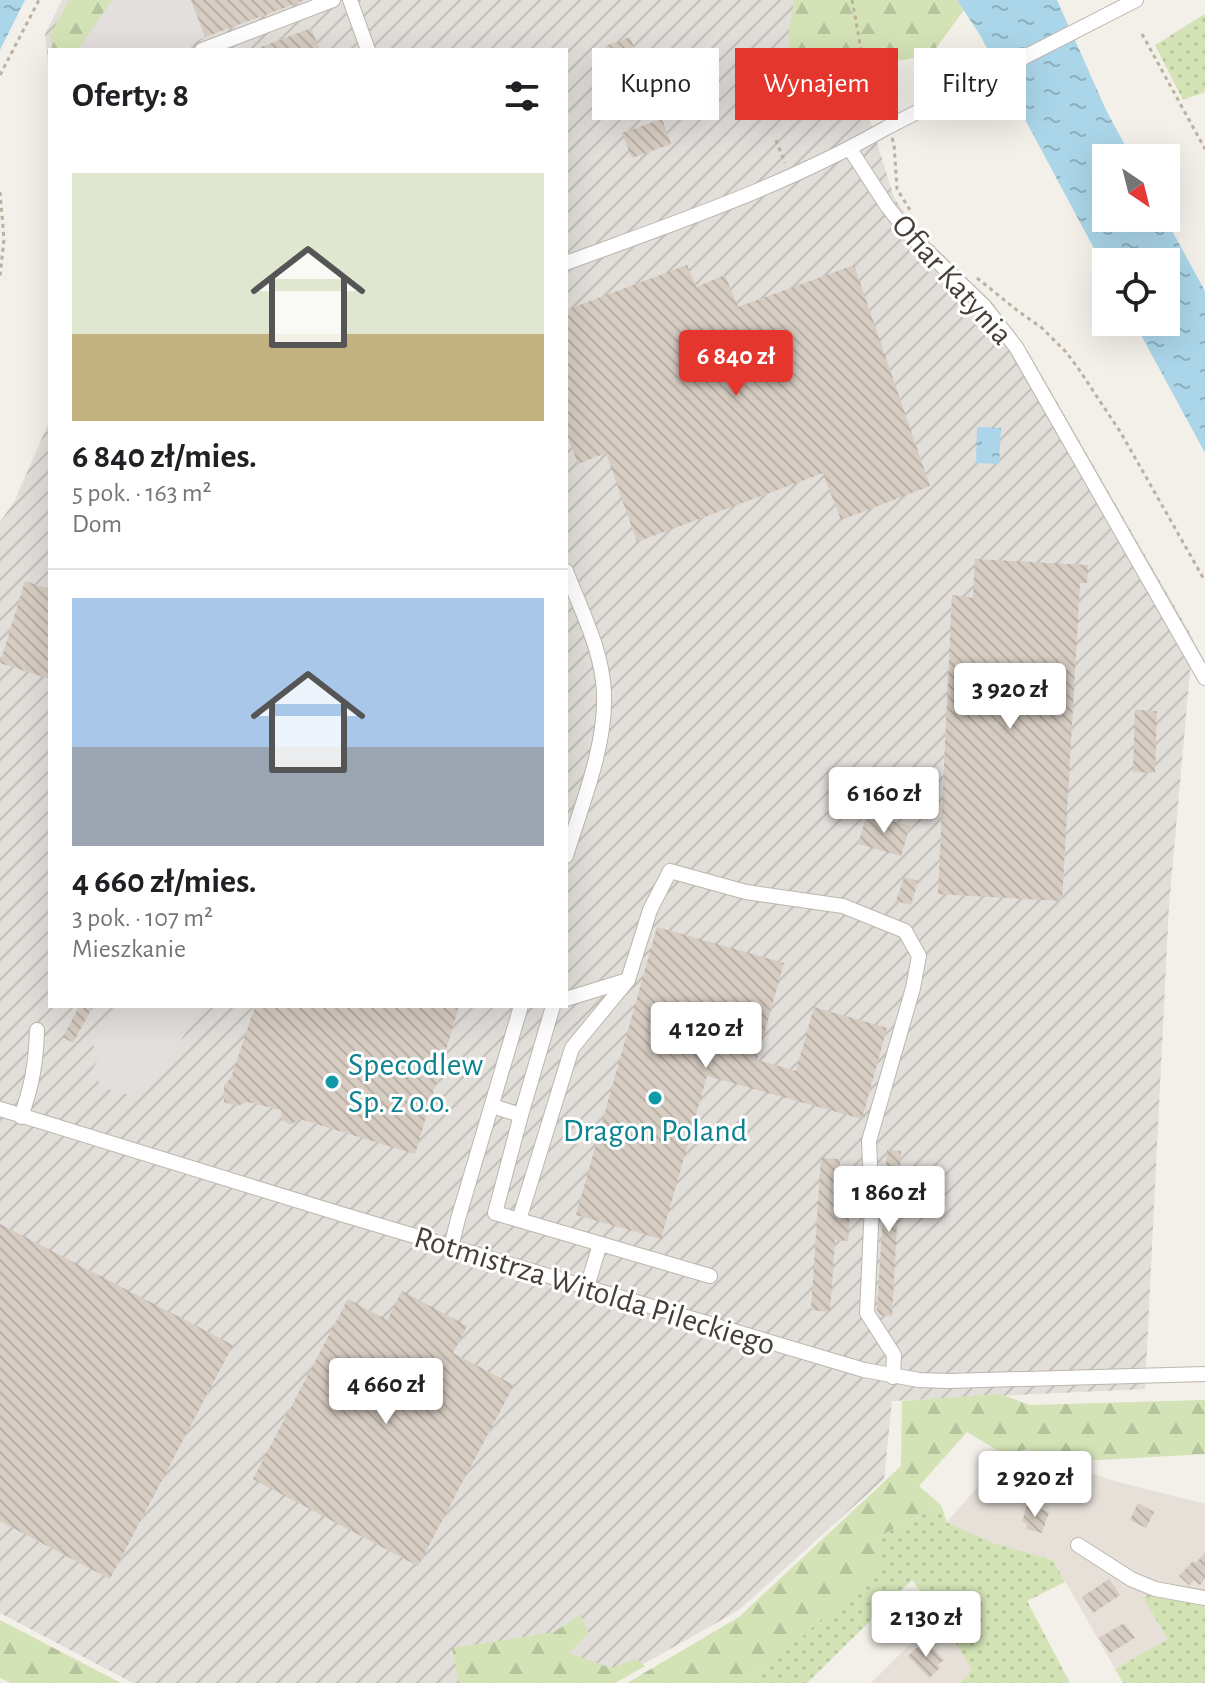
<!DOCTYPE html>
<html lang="pl">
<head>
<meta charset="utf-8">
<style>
	:root { --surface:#fff; --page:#f6f6f6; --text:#202124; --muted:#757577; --line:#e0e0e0; --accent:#e5362e }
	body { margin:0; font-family:"Alegreya Sans",sans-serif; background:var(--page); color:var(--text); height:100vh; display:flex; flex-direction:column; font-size:30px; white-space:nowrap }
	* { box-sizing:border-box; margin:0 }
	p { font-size:26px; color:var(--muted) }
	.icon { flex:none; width:44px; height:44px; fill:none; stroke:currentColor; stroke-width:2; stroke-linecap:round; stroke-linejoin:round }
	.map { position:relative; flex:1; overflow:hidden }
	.sheet { position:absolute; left:48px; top:48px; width:520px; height:960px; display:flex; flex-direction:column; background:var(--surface); border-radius:0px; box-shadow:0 8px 32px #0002 }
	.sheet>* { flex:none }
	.top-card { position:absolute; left:592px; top:48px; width:492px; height:72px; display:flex; gap:16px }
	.needle { width:52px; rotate:145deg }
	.tools { position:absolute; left:1092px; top:144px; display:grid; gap:16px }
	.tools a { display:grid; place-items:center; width:88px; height:88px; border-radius:0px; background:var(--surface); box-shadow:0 8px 32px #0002; font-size:40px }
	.price { position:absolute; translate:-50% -68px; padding:0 18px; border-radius:8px; background:#fff; color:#222; font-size:26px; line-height:52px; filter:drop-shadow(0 2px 4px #0008) }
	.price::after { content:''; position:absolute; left:50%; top:48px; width:24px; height:18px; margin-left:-12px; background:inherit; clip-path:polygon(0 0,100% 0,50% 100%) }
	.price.active { background:var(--accent); color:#fff }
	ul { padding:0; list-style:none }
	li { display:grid; align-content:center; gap:16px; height:424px; padding:0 24px }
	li+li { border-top:2px solid var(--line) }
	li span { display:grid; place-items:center; height:248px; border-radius:0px; color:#555 }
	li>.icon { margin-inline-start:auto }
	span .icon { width:144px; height:144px; fill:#fffc; stroke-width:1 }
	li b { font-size:34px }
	h2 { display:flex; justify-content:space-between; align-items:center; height:96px; padding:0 24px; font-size:34px }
	.pill { padding:0 28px; border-radius:0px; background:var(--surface); box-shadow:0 8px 32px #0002; font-size:28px; line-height:72px }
	.pill.active { background:var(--accent); color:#fff }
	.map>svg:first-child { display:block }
</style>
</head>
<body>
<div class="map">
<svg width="1205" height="1683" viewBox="0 0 1205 1683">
	<defs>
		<pattern id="industrial-furrows" width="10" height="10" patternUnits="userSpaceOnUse" patternTransform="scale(2)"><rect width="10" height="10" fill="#e2deda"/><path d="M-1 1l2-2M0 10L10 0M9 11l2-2" fill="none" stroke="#c3c0bc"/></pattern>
		<pattern id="grass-dots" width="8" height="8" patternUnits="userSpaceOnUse" patternTransform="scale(2)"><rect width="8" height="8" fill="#d3e3b6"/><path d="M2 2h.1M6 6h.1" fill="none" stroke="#b6c49d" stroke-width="1.8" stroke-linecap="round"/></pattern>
		<pattern id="forest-firs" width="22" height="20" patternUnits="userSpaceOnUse" patternTransform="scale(2)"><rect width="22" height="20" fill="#d3e3b6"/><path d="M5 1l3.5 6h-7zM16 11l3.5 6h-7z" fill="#b6c49d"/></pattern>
		<pattern id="water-ripples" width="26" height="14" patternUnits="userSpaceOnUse" patternTransform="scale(2)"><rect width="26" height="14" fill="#abd6e9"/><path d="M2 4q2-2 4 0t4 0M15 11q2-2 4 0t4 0" fill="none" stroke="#8dafbe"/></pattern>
		<pattern id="building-back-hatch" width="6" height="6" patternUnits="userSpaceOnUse" patternTransform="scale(2)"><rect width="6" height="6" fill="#d6ccc2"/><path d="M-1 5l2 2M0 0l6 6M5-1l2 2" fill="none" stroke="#b9b0a7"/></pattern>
	</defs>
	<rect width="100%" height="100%" fill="#f3efe9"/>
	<g fill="#e6e0d8">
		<polygon points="1027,1449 1107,1479 1205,1504 1205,1599 1143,1598 1168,1639 1115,1669 1053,1560 994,1543 946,1523 1005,1455"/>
		<polygon points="939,1615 972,1670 960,1683 871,1683"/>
	</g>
	<polygon fill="url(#industrial-furrows)" points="62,0 832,0 894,197 913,225 992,302 1029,353 1193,638 1169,905 1145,1389 892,1401 884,1479 739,1610 610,1683 133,1683 0,1613 0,522 14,502 50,420 50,1006 566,1006 566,50 50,50 50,84 45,34"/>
	<g fill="url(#grass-dots)">
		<polygon points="1205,14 1205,92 1183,100 1155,45"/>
		<polygon points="941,1505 947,1523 994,1543 1053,1560 1065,1582 1027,1601 1070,1683 960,1683 972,1670 939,1615 912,1580 807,1683 738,1683 770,1665 878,1537"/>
		<polygon points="1154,1591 1205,1599 1205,1683 1123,1683 1115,1669 1168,1639 1143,1598"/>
	</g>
	<g fill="url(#forest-firs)">
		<polygon points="69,0 112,0 78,50 53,50 50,35"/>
		<polygon points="794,0 957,0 964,10 931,55 850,69 859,97 794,100 788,37"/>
		<polygon points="1000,1394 1030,1405 1205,1400 1205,1454 1063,1462 1027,1449 1005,1455 967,1432 919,1486 941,1505 878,1537 882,1566 770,1665 738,1683 627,1683 739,1617 901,1466 902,1401"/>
		<polygon points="580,1615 589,1633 569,1653 611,1668 637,1659 645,1666 615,1683 459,1683 452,1648 554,1632"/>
		<polygon points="0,1620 121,1683 11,1683 0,1678"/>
	</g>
	<g fill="#e2dfdd">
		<polygon points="112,0 191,0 205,37 173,50 78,50"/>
		<polygon points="116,1006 202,1006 162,1071 135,1093 123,1094 114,1092 89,1075 101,1055 93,1046"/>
	</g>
	<g fill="url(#water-ripples)">
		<polygon points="0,0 25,0 0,50"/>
		<polygon points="957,0 1057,0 1107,112 1132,158 1106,158 1106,218 1165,218 1205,291 1205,453 1134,322 1166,322 1166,262 1106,262 1106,271 980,35"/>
		<polygon points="977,427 1001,428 999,464 976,463"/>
	</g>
	<g fill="url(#building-back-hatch)">
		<polygon points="191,0 302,0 303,1 205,37"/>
		<polygon points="311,28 320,50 256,50 256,49"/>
		<polygon points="630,37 645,76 641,77 647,96 628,102 622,84 620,85 605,46"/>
		<polygon points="662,119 671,144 632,158 622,133"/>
		<polygon points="687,265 696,287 725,275 738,307 854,265 930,486 841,520 823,473 637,542 606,453 578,464 566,432 566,310"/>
		<polygon points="975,559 1088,565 1087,583 1080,583 1062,901 938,894 952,595 973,598"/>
		<polygon points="25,581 50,589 50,679 0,663"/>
		<polygon points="1135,710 1157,711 1155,773 1133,772"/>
		<polygon points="867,814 910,826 901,856 858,844"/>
		<polygon points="904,877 918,881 911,905 896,901"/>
		<polygon points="657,927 784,963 757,1060 796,1071 814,1007 887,1028 862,1119 707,1076 661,1239 576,1215"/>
		<polygon points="79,1006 93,1006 73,1043 63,1037"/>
		<polygon points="255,1006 459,1006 415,1154 300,1119 290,1125 282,1120 281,1110 247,1102 237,1106 224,1102 224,1085 231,1078"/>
		<polygon points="887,1150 901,1151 892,1316 880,1315 877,1310"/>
		<polygon points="821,1158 840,1159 838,1196 851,1197 848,1241 835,1240 830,1312 811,1310"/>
		<polygon points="0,1224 233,1345 110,1579 0,1521"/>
		<polygon points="402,1291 467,1326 453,1353 514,1385 418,1566 253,1479 348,1299 387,1320"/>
		<polygon points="1138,1503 1154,1512 1146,1528 1130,1520"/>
		<polygon points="1027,1505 1049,1512 1042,1533 1026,1529 1027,1524 1022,1522"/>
		<polygon points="1205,1553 1205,1579 1200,1585 1194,1580 1189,1585 1179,1576 1193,1561 1196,1563"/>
		<polygon points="1109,1579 1120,1595 1093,1613 1082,1597"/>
		<polygon points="1124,1623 1135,1638 1110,1653 1099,1638"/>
		<polygon points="925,1640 944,1660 937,1665 940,1668 929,1678 908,1656"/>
	</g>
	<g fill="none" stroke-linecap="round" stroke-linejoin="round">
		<g stroke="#bdb6ac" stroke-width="16">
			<g id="minor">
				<polyline points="350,0 368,50"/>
				<polyline points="202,50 333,0"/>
				<polyline points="850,149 887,206 910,235 984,306 1016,347 1205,678"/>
				<path d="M566 263C675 223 785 186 886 128L1136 0"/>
				<path d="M566 571C581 610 603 652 604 694 606 747 581 806 566 856"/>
				<polyline points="566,999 628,980 650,910 670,871 746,892 843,906 905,931 919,956 913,988 869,1141 872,1205 867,1313 894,1355 893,1377"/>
				<polyline points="492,1106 521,1115 553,1006"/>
				<polyline points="0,1109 341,1214 864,1370 919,1380 948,1381 1205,1374"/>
				<polyline points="521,1115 495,1213 519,1220 572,1048 628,980"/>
				<path d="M21 1117C32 1085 36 1064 37 1030"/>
				<polyline points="519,1220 710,1276"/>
				<polyline points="451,1247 458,1219 521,1006"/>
				<polyline points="587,1287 600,1244"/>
				<polyline points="1078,1545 1131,1579 1155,1589 1205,1598"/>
			</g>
		</g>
		<g stroke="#beb09f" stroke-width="3" stroke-dasharray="4 4" stroke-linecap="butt">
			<path d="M852 0C860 39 864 81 880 117"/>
			<polyline points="1142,34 1205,149"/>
			<polyline points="0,75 39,0"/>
			<polyline points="892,138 894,144 897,189 910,210"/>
			<polyline points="776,140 785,163"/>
			<polyline points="0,192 4,239 0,276"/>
			<polyline points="977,278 1018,311 1042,328 1066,352 1078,368 1121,433 1205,581"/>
		</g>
		<use href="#minor" stroke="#fff" stroke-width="14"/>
	</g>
	<g fill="#0f9aa8" stroke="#fff" stroke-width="3">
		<circle cx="332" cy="1082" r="8"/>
		<circle cx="655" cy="1098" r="8"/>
	</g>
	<g text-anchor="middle" stroke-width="6" stroke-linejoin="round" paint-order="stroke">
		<g font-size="32" fill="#463f38" stroke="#fff">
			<text transform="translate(953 279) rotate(48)" y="11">Ofiar Katynia</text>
			<text transform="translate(595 1290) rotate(17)" y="11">Rotmistrza Witolda Pileckiego</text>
		</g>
		<g font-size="32" fill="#0d838f" stroke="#fff" text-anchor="start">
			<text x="348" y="1075">Specodlew<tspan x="348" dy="37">Sp. z o.o.</tspan></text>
			<text x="655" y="1141" text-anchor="middle">Dragon Poland</text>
		</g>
	</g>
</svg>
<div class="tools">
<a><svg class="needle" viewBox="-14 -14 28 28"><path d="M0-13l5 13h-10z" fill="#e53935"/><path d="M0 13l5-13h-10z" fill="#757577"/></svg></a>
<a><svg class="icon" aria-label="locate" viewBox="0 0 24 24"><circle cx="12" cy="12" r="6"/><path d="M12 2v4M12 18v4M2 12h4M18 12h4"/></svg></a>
</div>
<b class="price active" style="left:736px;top:398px">6 840 zł</b>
<b class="price" style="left:1010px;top:731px">3 920 zł</b>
<b class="price" style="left:884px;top:835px">6 160 zł</b>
<b class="price" style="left:706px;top:1070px">4 120 zł</b>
<b class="price" style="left:889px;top:1234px">1 860 zł</b>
<b class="price" style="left:386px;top:1426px">4 660 zł</b>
<b class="price" style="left:1035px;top:1519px">2 920 zł</b>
<b class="price" style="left:926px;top:1659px">2 130 zł</b>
<div class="top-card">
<a class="pill">Kupno</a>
<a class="pill active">Wynajem</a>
<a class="pill">Filtry</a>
</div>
<section class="sheet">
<h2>Oferty: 8<svg class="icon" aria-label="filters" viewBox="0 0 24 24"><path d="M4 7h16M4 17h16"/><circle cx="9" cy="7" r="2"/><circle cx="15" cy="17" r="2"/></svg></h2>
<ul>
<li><span style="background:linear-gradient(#dfe7d0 65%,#c2b280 0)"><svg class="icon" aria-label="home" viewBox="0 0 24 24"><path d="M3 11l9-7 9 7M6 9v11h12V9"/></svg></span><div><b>6 840 zł/mies.</b><p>5 pok. · 163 m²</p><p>Dom</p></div></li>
<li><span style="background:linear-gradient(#a9c7e8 60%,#9aa5b1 0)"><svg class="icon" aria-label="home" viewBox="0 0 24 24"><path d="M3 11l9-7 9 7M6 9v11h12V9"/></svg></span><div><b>4 660 zł/mies.</b><p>3 pok. · 107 m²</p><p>Mieszkanie</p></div></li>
</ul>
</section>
</div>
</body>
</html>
